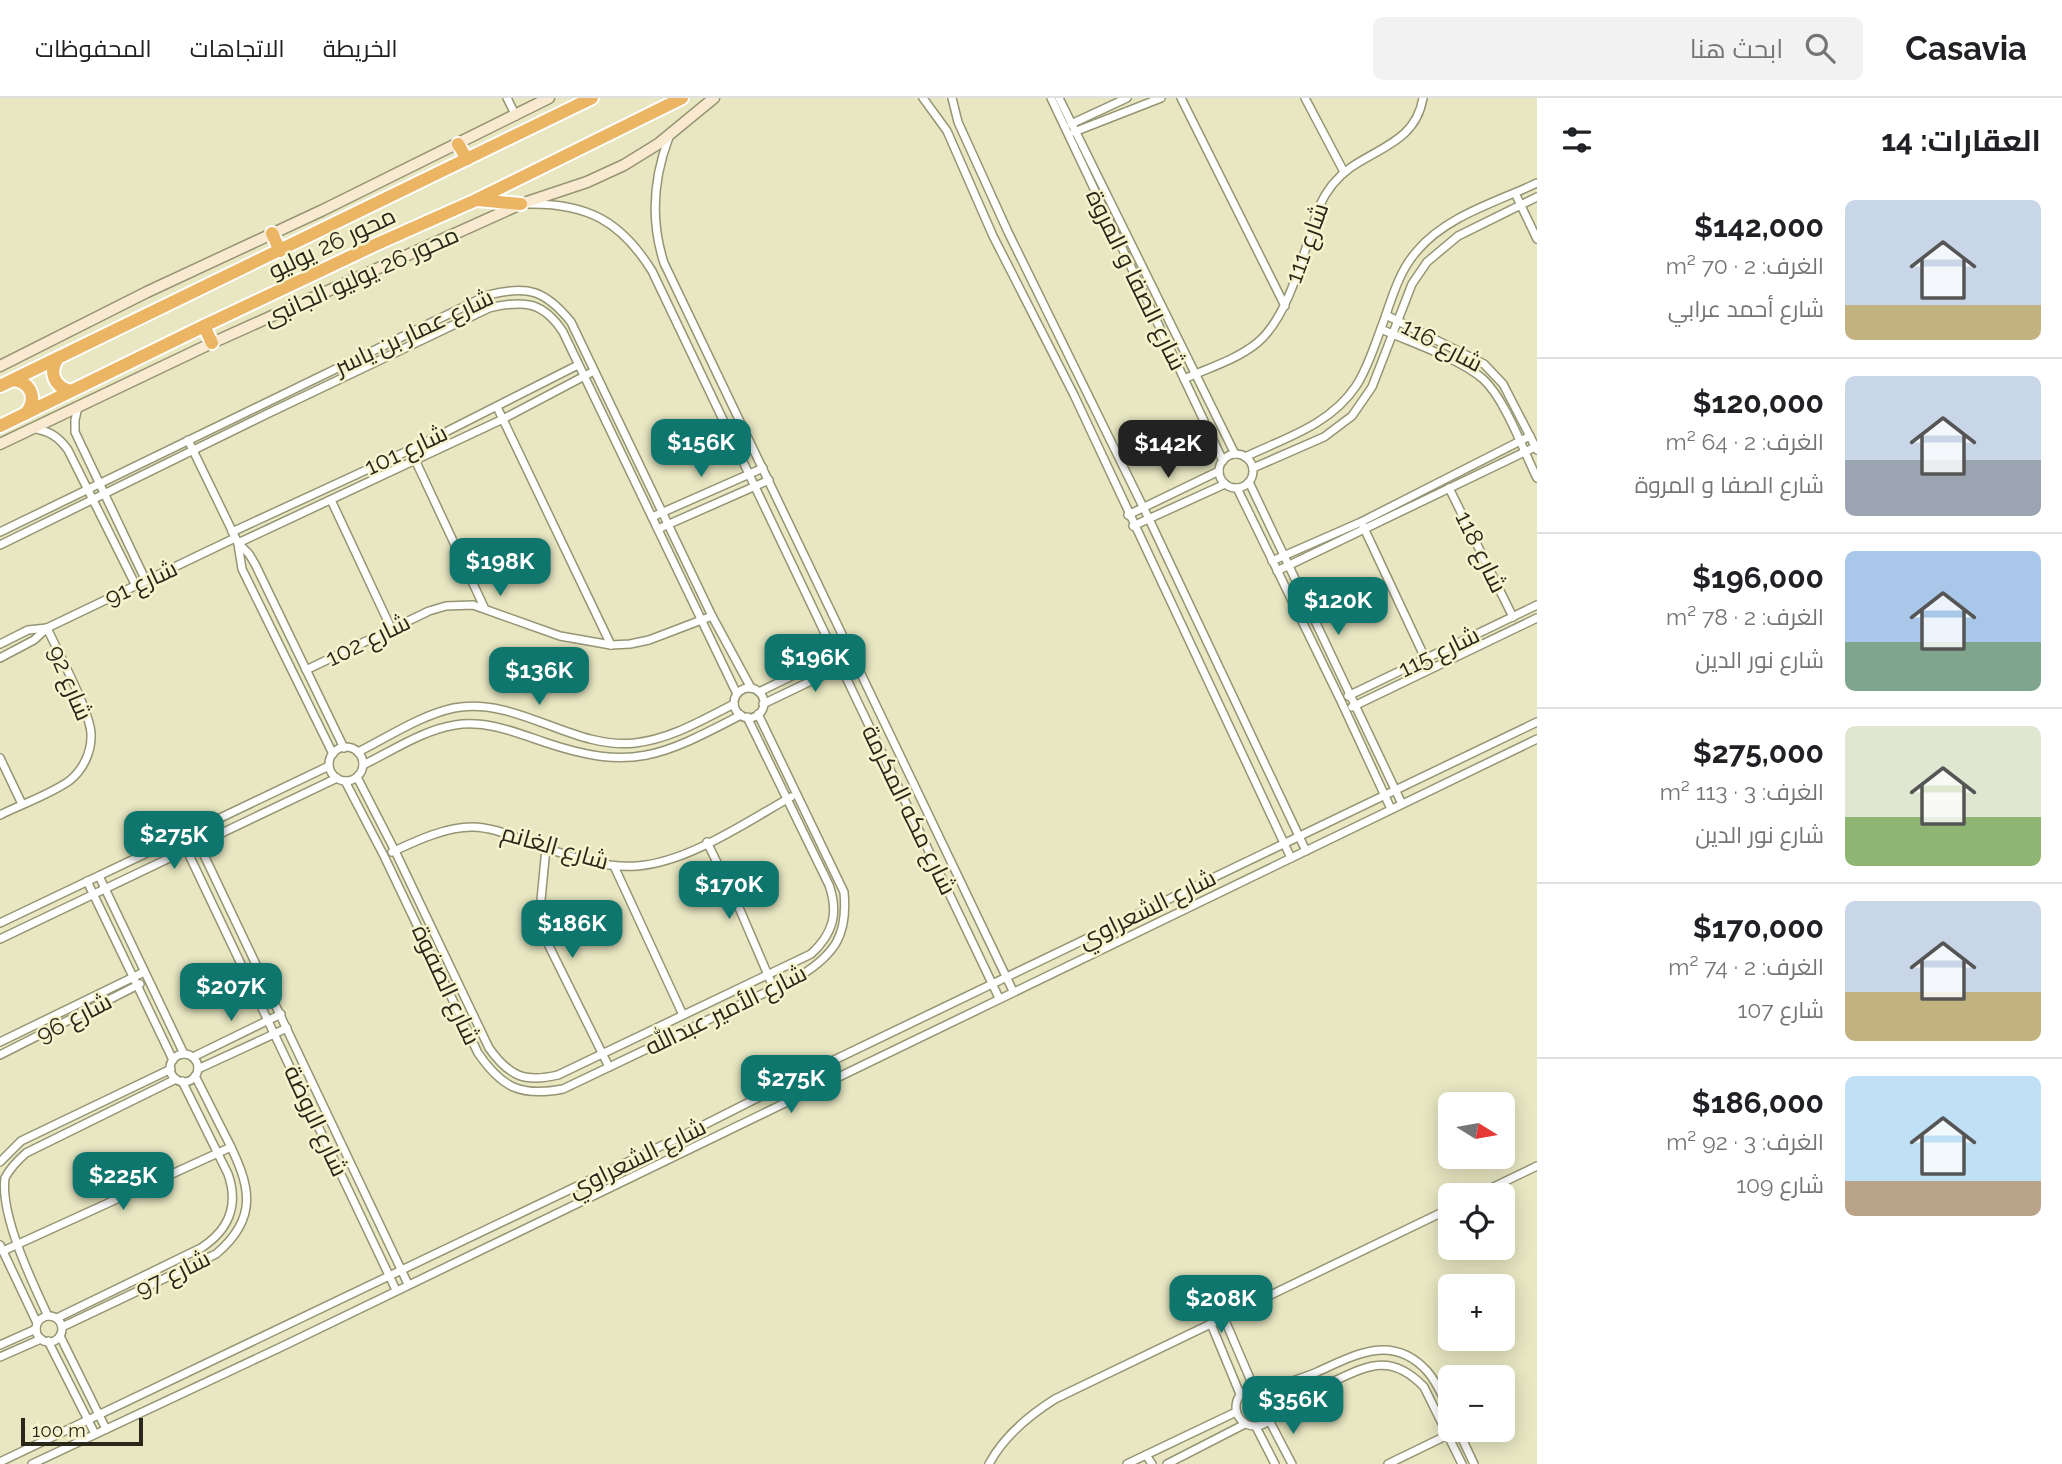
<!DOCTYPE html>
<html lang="ar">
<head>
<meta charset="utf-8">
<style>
	:root { --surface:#fff; --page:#f2f2f2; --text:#202124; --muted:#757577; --line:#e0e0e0; --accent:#0f766e }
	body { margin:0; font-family:Raleway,Cairo,sans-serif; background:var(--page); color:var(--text); direction:rtl; height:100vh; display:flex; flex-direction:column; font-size:26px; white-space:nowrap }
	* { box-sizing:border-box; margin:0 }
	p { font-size:23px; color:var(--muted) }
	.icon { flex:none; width:38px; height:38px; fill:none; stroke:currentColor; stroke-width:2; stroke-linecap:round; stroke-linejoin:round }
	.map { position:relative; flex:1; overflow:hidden; direction:ltr }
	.panel { display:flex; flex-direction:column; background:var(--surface); width:525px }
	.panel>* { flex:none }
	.needle { width:46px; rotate:101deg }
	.tools { position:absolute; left:1438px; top:994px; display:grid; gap:14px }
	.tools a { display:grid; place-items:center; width:77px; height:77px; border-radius:10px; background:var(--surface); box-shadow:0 4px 18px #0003; font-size:35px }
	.scale { position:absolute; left:21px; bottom:18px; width:122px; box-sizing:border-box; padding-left:7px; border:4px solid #282719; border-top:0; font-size:19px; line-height:24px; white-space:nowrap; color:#282719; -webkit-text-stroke:5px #f6f4cf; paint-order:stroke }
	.price { position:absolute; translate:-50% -60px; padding:0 16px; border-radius:14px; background:var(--accent); color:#fff; font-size:23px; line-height:46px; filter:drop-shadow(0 2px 4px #0008) }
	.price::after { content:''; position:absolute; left:50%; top:42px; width:21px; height:16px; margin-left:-10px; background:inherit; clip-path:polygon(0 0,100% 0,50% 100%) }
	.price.on { background:#222; color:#fff }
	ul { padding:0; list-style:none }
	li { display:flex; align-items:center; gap:21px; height:175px; padding:0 21px }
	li+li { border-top:2px solid var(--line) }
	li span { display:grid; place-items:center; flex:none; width:196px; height:140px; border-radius:10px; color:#555 }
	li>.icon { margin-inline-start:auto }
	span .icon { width:84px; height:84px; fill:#fffc; stroke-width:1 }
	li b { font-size:30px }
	h2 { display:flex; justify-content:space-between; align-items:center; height:84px; padding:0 21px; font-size:30px }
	header { display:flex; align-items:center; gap:42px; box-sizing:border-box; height:98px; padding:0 35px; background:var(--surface); border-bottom:2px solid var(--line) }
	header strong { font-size:33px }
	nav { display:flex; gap:38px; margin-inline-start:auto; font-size:24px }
	.search { width:490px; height:63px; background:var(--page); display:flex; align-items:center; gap:18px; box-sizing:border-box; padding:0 24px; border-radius:10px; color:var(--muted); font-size:26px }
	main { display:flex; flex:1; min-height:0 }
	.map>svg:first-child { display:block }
</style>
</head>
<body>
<header>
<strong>Casavia</strong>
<div class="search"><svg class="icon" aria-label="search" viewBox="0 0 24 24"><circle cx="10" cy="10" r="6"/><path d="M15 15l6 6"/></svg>ابحث هنا</div>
<nav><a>الخريطة</a><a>الاتجاهات</a><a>المحفوظات</a></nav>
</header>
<main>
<section class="panel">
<h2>العقارات: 14<svg class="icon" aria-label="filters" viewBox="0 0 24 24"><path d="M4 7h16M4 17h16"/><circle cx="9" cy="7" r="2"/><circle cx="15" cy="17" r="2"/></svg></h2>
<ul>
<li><span style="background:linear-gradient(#c9d6e8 75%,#c2b280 0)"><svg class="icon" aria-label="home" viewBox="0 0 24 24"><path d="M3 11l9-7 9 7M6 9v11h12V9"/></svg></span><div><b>$142,000</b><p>الغرف: 2 · 70 m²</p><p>شارع أحمد عرابي</p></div></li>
<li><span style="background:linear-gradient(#c9d6e8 60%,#9aa5b1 0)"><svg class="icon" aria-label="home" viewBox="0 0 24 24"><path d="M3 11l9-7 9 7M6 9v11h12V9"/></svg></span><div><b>$120,000</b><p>الغرف: 2 · 64 m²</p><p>شارع الصفا و المروة</p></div></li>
<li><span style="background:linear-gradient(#a9c7e8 65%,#7fa58c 0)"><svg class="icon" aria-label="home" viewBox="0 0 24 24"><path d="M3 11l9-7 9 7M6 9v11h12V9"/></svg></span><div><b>$196,000</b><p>الغرف: 2 · 78 m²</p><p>شارع نور الدين</p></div></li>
<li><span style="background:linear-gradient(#dfe7d0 65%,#8fb573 0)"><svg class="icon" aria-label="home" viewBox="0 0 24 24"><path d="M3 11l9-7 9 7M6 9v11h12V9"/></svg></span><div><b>$275,000</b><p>الغرف: 3 · 113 m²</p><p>شارع نور الدين</p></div></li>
<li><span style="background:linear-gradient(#c9d6e8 65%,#c2b280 0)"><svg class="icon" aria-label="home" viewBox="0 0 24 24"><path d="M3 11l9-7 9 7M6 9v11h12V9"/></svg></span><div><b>$170,000</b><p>الغرف: 2 · 74 m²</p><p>شارع 107</p></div></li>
<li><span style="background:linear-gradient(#bfe0f5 75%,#b9a48a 0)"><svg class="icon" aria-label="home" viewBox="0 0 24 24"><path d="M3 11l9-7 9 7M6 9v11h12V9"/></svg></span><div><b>$186,000</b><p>الغرف: 3 · 92 m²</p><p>شارع 109</p></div></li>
</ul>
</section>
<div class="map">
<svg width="1537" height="1366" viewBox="0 0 1537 1366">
	<rect width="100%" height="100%" fill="#e8e7c2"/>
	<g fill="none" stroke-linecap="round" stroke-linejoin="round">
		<g stroke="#969573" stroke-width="10">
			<g id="street">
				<polyline points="507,0 516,18"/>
				<polyline points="923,0 947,33 993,138 1074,297 1291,760"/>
				<polyline points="952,0 958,24 1008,134 1149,421 1306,753"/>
				<polyline points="1051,0 1223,363"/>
				<polyline points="1059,0 1235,356"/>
				<polyline points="1181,0 1285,208"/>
				<polyline points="1305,0 1344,74"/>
				<polyline points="1071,26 1127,0"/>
				<polyline points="1074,34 1161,0"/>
				<path d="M669 39C653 81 650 122 664 165L1013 893"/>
				<polyline points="1515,95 1537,141"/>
				<path d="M528 106C587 105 621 123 652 173L999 900"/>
				<polyline points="1386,217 1484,266 1503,286 1537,352"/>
				<path d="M1381 231C1409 244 1461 261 1483 281 1505 301 1523 352 1537 380"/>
				<path d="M1184 281C1208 270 1236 262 1257 245 1290 218 1305 149 1319 109 1326 93 1336 80 1350 70 1380 49 1416 42 1423 0"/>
				<polyline points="78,309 75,322 75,334 146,483"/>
				<polyline points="497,309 611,547"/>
				<path d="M32 330C49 333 58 338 68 352L136 488"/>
				<polyline points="188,342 238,445 249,456 255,466 344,650"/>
				<polyline points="410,351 484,509"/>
				<circle cx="1236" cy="373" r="17"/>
				<path d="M1245 359C1285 340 1330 327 1356 288 1368 270 1375 246 1383 225 1392 200 1399 173 1417 153 1446 118 1497 104 1537 85"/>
				<polyline points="1253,370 1324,339 1352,318 1372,289 1412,186 1427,164 1458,138 1537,99"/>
				<polyline points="1249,384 1402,706"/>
				<polyline points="1237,390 1340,601 1391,711"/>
				<polyline points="1449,390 1513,519"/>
				<polyline points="331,402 391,530"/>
				<polyline points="1128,417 1219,373"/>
				<polyline points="652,419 763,370"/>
				<polyline points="1133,428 1225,386"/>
				<polyline points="1363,428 1425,560"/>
				<polyline points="658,431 769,382"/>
				<path d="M0 434 488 197C528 187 545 192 571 224L712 518 751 590"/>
				<polyline points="232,434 416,349 578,267"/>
				<polyline points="238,445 503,321 594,273"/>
				<polyline points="238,446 242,471 333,656"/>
				<path d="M0 447 269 315 489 210C523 202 543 203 563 234L737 596"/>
				<polyline points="1272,463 1361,424 1530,338"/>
				<polyline points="1277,473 1535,349"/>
				<polyline points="0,546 28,532 47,530 235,440"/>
				<polyline points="0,560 34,542 47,530"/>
				<polyline points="306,572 429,513 446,508 473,507 560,538 611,547 630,546 649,542 712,518"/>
				<circle cx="749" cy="605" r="15"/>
				<polyline points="759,594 849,550"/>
				<polyline points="1348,598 1537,507"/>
				<polyline points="763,606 855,562"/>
				<polyline points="1352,609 1537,520"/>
				<circle cx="346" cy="666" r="17"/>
				<path d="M358 654C388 639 421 617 454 610 517 598 573 652 635 645 671 641 702 622 734 606"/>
				<polyline points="0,660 22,706"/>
				<path d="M363 667C392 653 423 632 455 627 486 622 515 634 544 644 632 674 662 658 741 617"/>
				<path d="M357 679 395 753 489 950C509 978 524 985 558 977L811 856C833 836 839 815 829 787L747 619"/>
				<path d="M345 683 384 758 478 955C502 990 521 999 563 991L800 878C835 856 848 837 844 794L758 616"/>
				<path d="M0 717C22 706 49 697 69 683 83 672 92 654 91 635 89 611 58 554 47 530"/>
				<polyline points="193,734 408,1186"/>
				<polyline points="181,740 396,1192"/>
				<polyline points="707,744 740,812 774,891"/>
				<polyline points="546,750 541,802 543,825 549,848 609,969"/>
				<path d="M392 754C416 743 445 729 472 729 490 729 507 736 523 742 559 754 598 771 637 768 689 764 746 724 791 699"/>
				<polyline points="614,768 683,917"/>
				<polyline points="99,778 184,956"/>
				<polyline points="87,783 173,962"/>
				<polyline points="0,825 329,668"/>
				<polyline points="0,841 337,680"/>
				<polyline points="0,944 144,874"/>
				<circle cx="184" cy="970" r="14"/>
				<polyline points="0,957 140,886"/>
				<polyline points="193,959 281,916"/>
				<polyline points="198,971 287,930"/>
				<polyline points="0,1064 21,1043 171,971"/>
				<polyline points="1477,1097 1537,1068"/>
				<polyline points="0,1147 37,1225"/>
				<polyline points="3,1153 231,1049"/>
				<path d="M48 1218C32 1184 0 1117 5 1080 10 1070 17 1063 26 1055L176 981"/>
				<circle cx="49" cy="1231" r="13"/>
				<path d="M57 1220 201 1150C229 1132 239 1107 228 1076L182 983"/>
				<polyline points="1224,1220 1254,1290"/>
				<polyline points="1211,1226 1240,1296"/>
				<path d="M62 1229 216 1156C260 1119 250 1087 227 1041 216 1020 206 999 195 978"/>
				<polyline points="60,1238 106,1331"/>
				<polyline points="48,1243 95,1336"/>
				<polyline points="0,1247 36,1231"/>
				<polyline points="0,1259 41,1241"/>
				<circle cx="1255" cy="1309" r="19"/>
				<path d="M1265 1293C1282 1286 1300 1281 1317 1274 1355 1257 1392 1235 1427 1273 1438 1285 1444 1302 1451 1316"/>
				<path d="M1274 1307C1290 1301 1305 1296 1321 1289 1361 1272 1387 1250 1424 1289L1462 1366"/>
				<polyline points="1269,1322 1292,1366"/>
				<polyline points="1256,1329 1275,1366"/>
				<polyline points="1458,1332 1474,1366"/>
				<polyline points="1146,1357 1152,1366"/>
				<polyline points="0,1364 684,1037 805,976 1537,624"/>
				<polyline points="32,1366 279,1250 1537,641"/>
				<path d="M989 1366C1004 1338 1028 1318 1055 1301L1451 1110"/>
				<polyline points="1127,1366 1236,1314"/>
				<polyline points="1167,1366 1245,1326"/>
				<polyline points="1388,1366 1458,1332"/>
			</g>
		</g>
		<g stroke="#969573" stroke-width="13">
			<g id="secondary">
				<polyline points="0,268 147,194 323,112 549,0"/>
				<polyline points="0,346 212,245 521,106 587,84 624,67 658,46 714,0"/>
			</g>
		</g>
		<g stroke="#fff" stroke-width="16">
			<g id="highway">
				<polyline points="458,46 467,61"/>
				<polyline points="477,102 521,106"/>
				<polyline points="272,135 280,153"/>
				<polyline points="204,228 212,245"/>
				<path d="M58 260C48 274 54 289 71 293"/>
				<path d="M13 282C32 284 38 302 25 316"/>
				<polyline points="0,288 592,0"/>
				<polyline points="0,328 204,228 377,146 476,102 682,0"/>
			</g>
		</g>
		<use href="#street" stroke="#fff" stroke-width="7"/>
		<use href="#secondary" stroke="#f9e9d0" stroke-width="10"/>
		<use href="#highway" stroke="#ebb563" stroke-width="12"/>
	</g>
	<g text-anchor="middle" stroke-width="5" stroke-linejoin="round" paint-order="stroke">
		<g font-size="24" fill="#282719" stroke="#f6f4cf">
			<text transform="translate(332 145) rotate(-25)" y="8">محور 26 يوليو</text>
			<text transform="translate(1307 145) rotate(-70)" y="8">شارع 111</text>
			<text transform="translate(361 178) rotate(-24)" y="8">محور 26 يوليو الجانبى</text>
			<text transform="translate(1136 182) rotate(64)" y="8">شارع الصفا و المروة</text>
			<text transform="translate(414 234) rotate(-25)" y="8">شارع عمار بن ياسر</text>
			<text transform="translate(1442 247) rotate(28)" y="8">شارع 116</text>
			<text transform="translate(406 352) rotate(-25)" y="8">شارع 101</text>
			<text transform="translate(1481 454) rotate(64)" y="8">شارع 118</text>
			<text transform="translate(141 485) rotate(-25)" y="8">شارع 91</text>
			<text transform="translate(368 542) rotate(-26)" y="8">شارع 102</text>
			<text transform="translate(1439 554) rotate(-26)" y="8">شارع 115</text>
			<text transform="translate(70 585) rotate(67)" y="8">شارع 92</text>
			<text transform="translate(909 712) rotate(64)" y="8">شارع مكه المكرمة</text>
			<text transform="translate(555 749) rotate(16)" y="8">شارع الغانم</text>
			<text transform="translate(1147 811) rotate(-26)" y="8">شارع الشعراوي</text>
			<text transform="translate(446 887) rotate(65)" y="8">شارع الصفوة</text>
			<text transform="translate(726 912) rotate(-26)" y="8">شارع الأمير عبدالله</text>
			<text transform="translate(74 920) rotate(-27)" y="8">شارع 96</text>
			<text transform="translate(316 1023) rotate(65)" y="8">شارع الروضة</text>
			<text transform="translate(637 1060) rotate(-26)" y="8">شارع الشعراوي</text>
			<text transform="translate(173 1176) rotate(-26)" y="8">شارع 97</text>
		</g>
	</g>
</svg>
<div class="tools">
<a><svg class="needle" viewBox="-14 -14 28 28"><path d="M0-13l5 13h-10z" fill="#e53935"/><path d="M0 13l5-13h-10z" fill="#757577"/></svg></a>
<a><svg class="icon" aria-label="locate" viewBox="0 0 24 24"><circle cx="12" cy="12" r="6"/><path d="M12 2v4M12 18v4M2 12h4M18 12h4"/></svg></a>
<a>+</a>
<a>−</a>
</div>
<div class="scale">100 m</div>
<b class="price" style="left:701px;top:381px">$156K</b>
<b class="price on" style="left:1168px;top:382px">$142K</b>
<b class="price" style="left:500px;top:500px">$198K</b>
<b class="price" style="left:1338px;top:539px">$120K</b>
<b class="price" style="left:815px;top:596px">$196K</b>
<b class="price" style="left:539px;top:609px">$136K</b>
<b class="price" style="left:174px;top:773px">$275K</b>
<b class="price" style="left:729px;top:823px">$170K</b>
<b class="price" style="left:572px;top:862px">$186K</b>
<b class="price" style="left:231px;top:925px">$207K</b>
<b class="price" style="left:791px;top:1017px">$275K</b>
<b class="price" style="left:123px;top:1114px">$225K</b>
<b class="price" style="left:1221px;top:1237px">$208K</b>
<b class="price" style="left:1293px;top:1338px">$356K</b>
</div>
</main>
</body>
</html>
